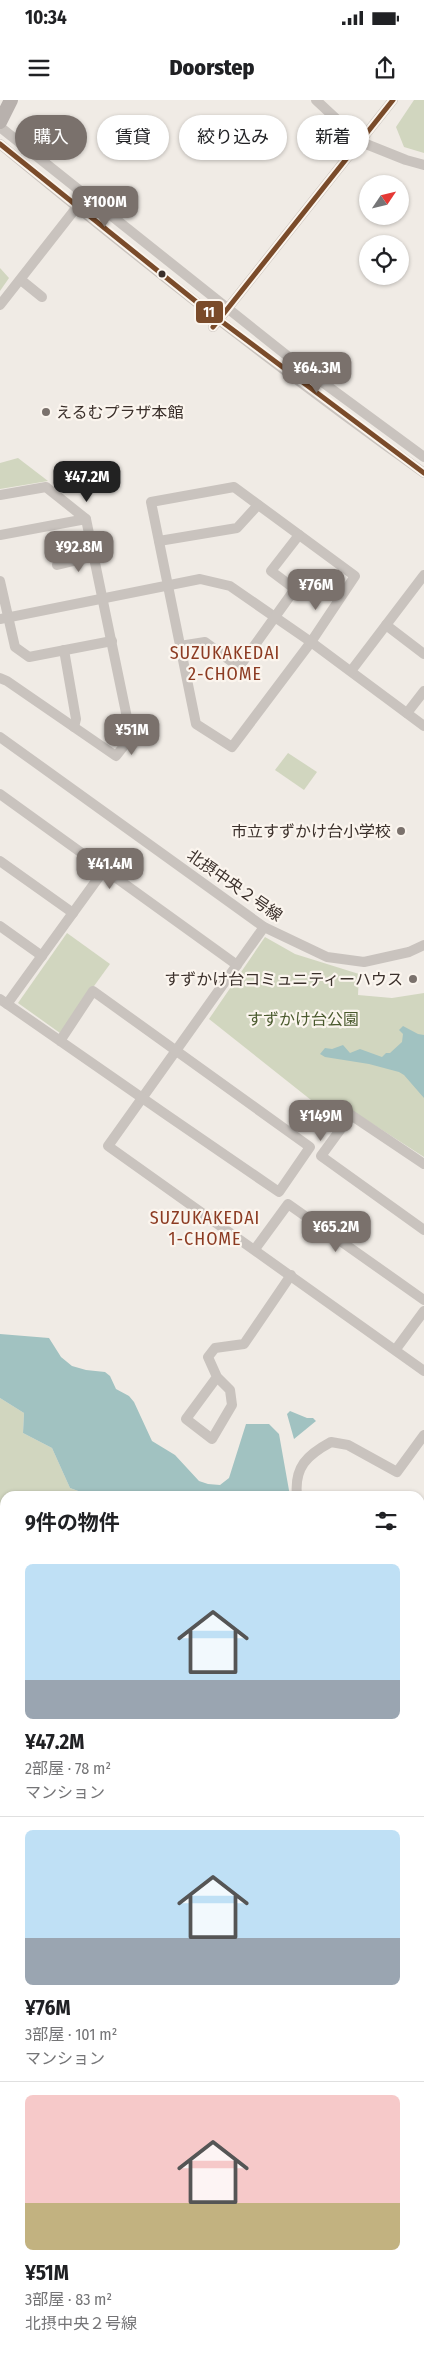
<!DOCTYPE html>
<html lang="ja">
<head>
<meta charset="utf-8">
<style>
	:root { --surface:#fff; --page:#f6f6f6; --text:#202124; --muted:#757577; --line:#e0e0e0; --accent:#7a716c }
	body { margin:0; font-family:"Fira Sans Condensed","Noto Sans JP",sans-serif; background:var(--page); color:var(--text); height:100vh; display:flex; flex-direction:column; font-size:19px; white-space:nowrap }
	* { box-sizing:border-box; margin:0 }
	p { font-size:16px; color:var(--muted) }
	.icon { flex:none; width:28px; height:28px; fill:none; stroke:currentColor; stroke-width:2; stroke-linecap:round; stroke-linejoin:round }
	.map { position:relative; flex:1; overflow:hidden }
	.details { position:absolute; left:0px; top:1391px; width:425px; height:866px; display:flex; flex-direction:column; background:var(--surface); border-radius:15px 15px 0 0; box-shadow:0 1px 4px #0004 }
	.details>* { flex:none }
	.hud { position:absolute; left:15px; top:15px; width:395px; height:45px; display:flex; gap:10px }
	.needle { width:32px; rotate:55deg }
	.controls { position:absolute; left:359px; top:75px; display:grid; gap:10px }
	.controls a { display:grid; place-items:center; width:50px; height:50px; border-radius:50%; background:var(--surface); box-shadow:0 1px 4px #0004; font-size:25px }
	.price { position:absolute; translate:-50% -42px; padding:0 11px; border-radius:10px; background:var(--accent); color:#fff; font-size:16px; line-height:32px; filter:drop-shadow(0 1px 2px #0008) }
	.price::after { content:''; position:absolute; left:50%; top:30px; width:15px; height:11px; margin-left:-8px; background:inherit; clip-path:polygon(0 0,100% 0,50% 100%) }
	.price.selected { background:#222; color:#fff }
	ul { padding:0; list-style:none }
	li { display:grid; align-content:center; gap:10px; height:265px; padding:0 25px }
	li+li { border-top:1px solid var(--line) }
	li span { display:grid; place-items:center; height:155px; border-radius:8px; color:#555 }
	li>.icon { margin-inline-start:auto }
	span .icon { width:90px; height:90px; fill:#fffc; stroke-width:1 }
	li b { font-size:21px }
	h2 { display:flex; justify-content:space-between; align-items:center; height:60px; padding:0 25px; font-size:21px }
	.tag { padding:0 18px; border-radius:22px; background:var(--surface); box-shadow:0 1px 4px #0004; font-size:18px; line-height:45px }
	.tag.selected { background:var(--accent); color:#fff }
	.status { display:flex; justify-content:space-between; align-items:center; height:35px; padding:0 25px; background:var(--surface); direction:ltr }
	.status svg { height:14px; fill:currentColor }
	header { display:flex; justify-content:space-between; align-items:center; height:65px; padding:0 25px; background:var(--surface); font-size:22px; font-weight:800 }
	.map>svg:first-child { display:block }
</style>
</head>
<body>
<div class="status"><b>10:34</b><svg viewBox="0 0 49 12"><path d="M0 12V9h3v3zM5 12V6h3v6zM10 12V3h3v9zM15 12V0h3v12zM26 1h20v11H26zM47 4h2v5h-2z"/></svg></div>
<header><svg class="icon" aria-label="menu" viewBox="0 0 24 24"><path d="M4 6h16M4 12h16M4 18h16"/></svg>Doorstep<svg class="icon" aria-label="share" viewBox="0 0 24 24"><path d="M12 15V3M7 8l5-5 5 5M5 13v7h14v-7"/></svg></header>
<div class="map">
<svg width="424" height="2257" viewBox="0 0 424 2257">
	<rect width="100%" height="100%" fill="#f0ebe5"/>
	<g fill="#d1d6bf">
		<polygon points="414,0 424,0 424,53 404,47 396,27"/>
		<polygon points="0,168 9,178 0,191"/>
		<polygon points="18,358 48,381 0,389 0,363"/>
		<polygon points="288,653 317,672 304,690 275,670"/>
		<polygon points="67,833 110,864 60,933 18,903"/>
		<polygon points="265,837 295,854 359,874 358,895 392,898 424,893 424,1057 351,1010 340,1023 209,919"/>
		<polygon points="0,1298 24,1313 23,1333 52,1348 70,1388 92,1396 5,1396 5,1788 0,1775"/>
		<polygon points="5,1850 5,2044 0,2041 0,1865"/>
	</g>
	<g fill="#a1c2c1">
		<polygon points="403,926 418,934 424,935 424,998 404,975 399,972 369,964 325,957 320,954 325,948 332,949 343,945 350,953 360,949 382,957 386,953 390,953 402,942 403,934 399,930"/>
		<polygon points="0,1234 49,1238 61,1257 72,1266 86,1270 105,1272 110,1276 116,1289 129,1296 134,1302 152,1341 175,1355 199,1381 208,1384 220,1385 229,1378 246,1324 269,1324 279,1334 290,1396 92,1396 70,1388 52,1348 23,1333 24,1313 0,1298"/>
		<polygon points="290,1311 307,1318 313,1318 316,1321 294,1339 287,1314"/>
		<polygon points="420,1494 424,1496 424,1633 420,1641"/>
	</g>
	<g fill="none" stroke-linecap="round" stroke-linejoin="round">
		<g stroke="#a1c2c1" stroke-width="2.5">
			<polyline points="420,1704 424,1695"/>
			<polyline points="420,1715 424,1717"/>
		</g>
		<g stroke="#c9c3be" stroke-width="10">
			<polyline points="316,0 361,42 406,60 424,65"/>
			<polyline points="0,27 295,262 424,357"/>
			<path d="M0 44C138 158 278 269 424 373"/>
			<polyline points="21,180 42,197"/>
			<polyline points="0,205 80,103"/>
			<polyline points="213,227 393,0"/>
			<polygon points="234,387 355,476 311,542 232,647 196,624 151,402"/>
			<polyline points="0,395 46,387 86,419 131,637 116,656 7,581 0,578"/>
			<polyline points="0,435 86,419"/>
			<polyline points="159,441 237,428 258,405"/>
			<polyline points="57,465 95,456"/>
			<polyline points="0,481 15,547 29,557 112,541"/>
			<polyline points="0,519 200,479 230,486 311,542 424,626"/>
			<polyline points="386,525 424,554"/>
			<polyline points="180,546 205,542 239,567 295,489 271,471 299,435"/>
			<polyline points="64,550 76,619 74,627"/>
			<polyline points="351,571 424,475"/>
			<polyline points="407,613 424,591"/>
			<polyline points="0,637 264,827 327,857 364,862 409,852 424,845"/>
			<polyline points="0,694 237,865"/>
			<polyline points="0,761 73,813"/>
			<polyline points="0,826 42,856"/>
			<polyline points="264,827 108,1046 424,1271"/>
			<path d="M0 899 7 904C97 967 188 1030 279 1092L310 1047 93 891 60 941"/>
			<polyline points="7,904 104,770"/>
			<polyline points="424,1064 351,1015 321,1056 424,1130"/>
			<polyline points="255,1149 288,1104 424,1200"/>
			<polyline points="396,1249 424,1211"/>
			<polyline points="217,1277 186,1319 212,1339 232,1305 230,1290 217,1277 208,1257 215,1248 244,1244 291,1175"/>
			<path d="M297 1396C294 1367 307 1355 331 1342L348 1345 397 1372 424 1335"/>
			<polyline points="420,1490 424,1491"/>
			<polyline points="0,2106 5,2107"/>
		</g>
		<g stroke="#b8b1ad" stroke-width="14">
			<polyline points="0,22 11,0"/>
			<polyline points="0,2212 5,2217"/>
			<polyline points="47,2252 53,2257"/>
		</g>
		<g stroke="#fbf5ee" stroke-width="9">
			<g id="bus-1">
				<polyline points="0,44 209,212 424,373"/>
				<polyline points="213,227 393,0"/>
			</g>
		</g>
		<use href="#bus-1" stroke="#7a4b2a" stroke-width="5"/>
	</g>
	<circle fill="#3b302b" stroke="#fbf5ee" stroke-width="2" cx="162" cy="174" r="4.5"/>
	<g fill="#7a716c" stroke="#fbf5ee" stroke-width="2">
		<circle cx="46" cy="312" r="5"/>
		<circle cx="401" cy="731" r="5"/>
		<circle cx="413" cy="879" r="5"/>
	</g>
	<g text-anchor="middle" stroke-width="4.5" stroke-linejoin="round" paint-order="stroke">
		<g font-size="16" fill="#3b302b" stroke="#fbf5ee" text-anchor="end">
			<text x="56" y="318" text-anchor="start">えるむプラザ本館</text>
			<text x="391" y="737">市立すずかけ台小学校</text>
			<text x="403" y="885">すずかけ台コミュニティーハウス</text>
		</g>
		<g font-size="16" fill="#3b302b" stroke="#fbf5ee">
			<text transform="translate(235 785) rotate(35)" y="6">北摂中央２号線</text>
		</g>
		<g font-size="16" fill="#4a5a2e" stroke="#fbf5ee">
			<text x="303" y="925">すずかけ台公園</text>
		</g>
		<g font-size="18" letter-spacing="1" fill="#8c3b22" stroke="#fbf5ee">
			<text x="225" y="559">SUZUKAKEDAI<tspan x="225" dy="21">2-CHOME</tspan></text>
			<text x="205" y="1124">SUZUKAKEDAI<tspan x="205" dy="21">1-CHOME</tspan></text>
		</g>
	</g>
	<rect stroke="#fbf5ee" stroke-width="2" x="195" y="200" width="29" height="24" rx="5" fill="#7a4b2a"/>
	<g font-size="14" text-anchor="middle" font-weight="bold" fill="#fff">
		<text x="209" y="217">11</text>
	</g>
</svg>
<div class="controls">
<a><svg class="needle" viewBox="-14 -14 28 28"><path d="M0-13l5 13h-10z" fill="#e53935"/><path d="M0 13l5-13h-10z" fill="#757577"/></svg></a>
<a><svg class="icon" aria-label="locate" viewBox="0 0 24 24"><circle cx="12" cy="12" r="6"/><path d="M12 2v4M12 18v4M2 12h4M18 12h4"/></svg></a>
</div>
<b class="price" style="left:105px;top:128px">¥100M</b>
<b class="price" style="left:317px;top:294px">¥64.3M</b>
<b class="price selected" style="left:87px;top:403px">¥47.2M</b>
<b class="price" style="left:79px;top:473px">¥92.8M</b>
<b class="price" style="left:316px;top:511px">¥76M</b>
<b class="price" style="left:132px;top:656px">¥51M</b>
<b class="price" style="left:110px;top:790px">¥41.4M</b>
<b class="price" style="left:321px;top:1042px">¥149M</b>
<b class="price" style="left:336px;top:1153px">¥65.2M</b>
<div class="hud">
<a class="tag selected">購入</a>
<a class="tag">賃貸</a>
<a class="tag">絞り込み</a>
<a class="tag">新着</a>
</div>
<section class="details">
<h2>9件の物件<svg class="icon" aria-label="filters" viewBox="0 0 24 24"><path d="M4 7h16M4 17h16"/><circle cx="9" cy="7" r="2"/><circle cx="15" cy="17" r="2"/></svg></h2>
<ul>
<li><span style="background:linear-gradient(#bfe0f5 75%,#9aa5b1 0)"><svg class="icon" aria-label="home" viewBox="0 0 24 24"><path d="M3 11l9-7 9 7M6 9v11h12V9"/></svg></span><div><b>¥47.2M</b><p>2部屋 · 78 m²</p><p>マンション</p></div></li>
<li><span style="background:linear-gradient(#bfe0f5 70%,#9aa5b1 0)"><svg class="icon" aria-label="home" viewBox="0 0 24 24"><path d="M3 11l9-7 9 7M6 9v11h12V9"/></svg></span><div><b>¥76M</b><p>3部屋 · 101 m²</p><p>マンション</p></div></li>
<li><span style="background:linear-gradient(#f6c9c9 70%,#c2b280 0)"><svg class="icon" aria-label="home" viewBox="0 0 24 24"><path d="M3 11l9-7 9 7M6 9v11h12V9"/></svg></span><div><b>¥51M</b><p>3部屋 · 83 m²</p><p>北摂中央２号線</p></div></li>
</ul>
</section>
</div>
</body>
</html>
